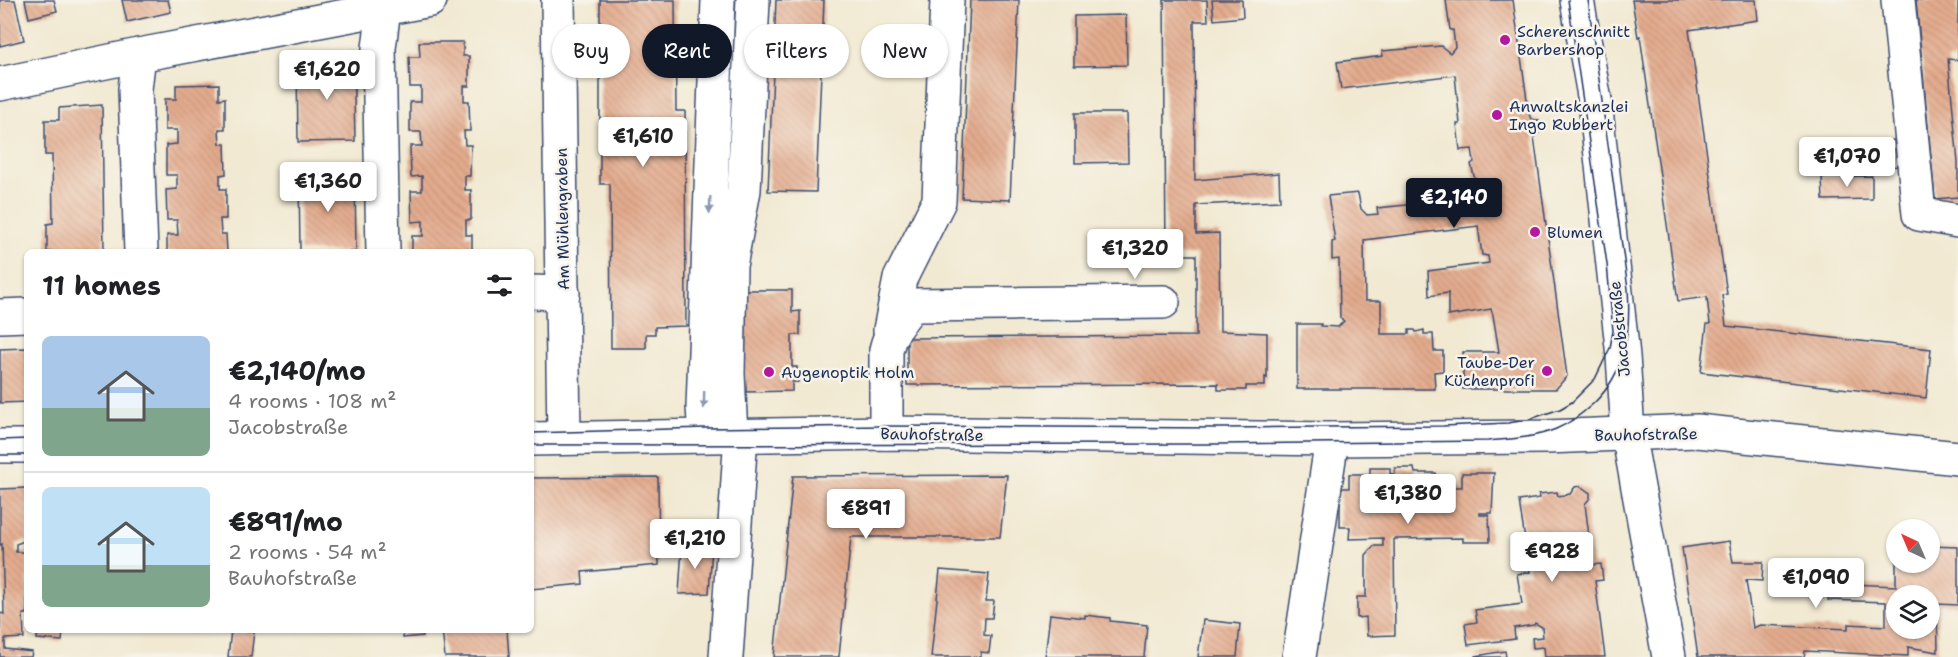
<!DOCTYPE html>
<html lang="en">
<head>
<meta charset="utf-8">
<style>
	:root { --surface:#fff; --page:#f6f6f6; --text:#202124; --muted:#757577; --line:#e0e0e0; --accent:#111827 }
	body { margin:0; font-family:"Shantell Sans",sans-serif; background:var(--page); color:var(--text); height:100vh; display:flex; flex-direction:column; font-size:22px; white-space:nowrap }
	* { box-sizing:border-box; margin:0 }
	p { font-size:20px; color:var(--muted) }
	.icon { flex:none; width:33px; height:33px; fill:none; stroke:currentColor; stroke-width:2; stroke-linecap:round; stroke-linejoin:round }
	.map { position:relative; flex:1; overflow:hidden }
	.details { position:absolute; left:24px; top:249px; width:510px; height:384px; display:flex; flex-direction:column; background:var(--surface); border-radius:9px; box-shadow:0 2px 4px #0004 }
	.details>* { flex:none }
	.guide { position:absolute; left:552px; top:24px; width:570px; height:54px; display:flex; gap:12px }
	.needle { width:39px; rotate:316deg }
	.tools { position:absolute; left:1886px; top:519px; display:grid; gap:12px }
	.tools a { display:grid; place-items:center; width:54px; height:54px; border-radius:50%; background:var(--surface); box-shadow:0 2px 4px #0004; font-size:30px }
	.price { position:absolute; translate:-50% -51px; padding:0 14px; border-radius:6px; background:#fff; color:#222; font-size:20px; line-height:39px; filter:drop-shadow(0 2px 3px #0008) }
	.price::after { content:''; position:absolute; left:50%; top:36px; width:18px; height:14px; margin-left:-9px; background:inherit; clip-path:polygon(0 0,100% 0,50% 100%) }
	.price.selected { background:var(--accent); color:#fff }
	ul { padding:0; list-style:none }
	li { display:flex; align-items:center; gap:18px; height:150px; padding:0 18px }
	li+li { border-top:2px solid var(--line) }
	li span { display:grid; place-items:center; flex:none; width:168px; height:120px; border-radius:9px; color:#555 }
	li>.icon { margin-inline-start:auto }
	span .icon { width:72px; height:72px; fill:#fffc; stroke-width:1 }
	li b { font-size:26px }
	h2 { display:flex; justify-content:space-between; align-items:center; height:72px; padding:0 18px; font-size:26px }
	.tag { padding:0 21px; border-radius:27px; background:var(--surface); box-shadow:0 2px 4px #0004; font-size:21px; line-height:54px }
	.tag.selected { background:var(--accent); color:#fff }
	.map>svg:first-child { display:block }
</style>
</head>
<body>
<div class="map">
<svg width="1958" height="657" viewBox="0 0 1958 657">
	<defs>
		<pattern id="building-back-hatch" width="6" height="6" patternUnits="userSpaceOnUse" patternTransform="scale(1.5)"><rect width="6" height="6" fill="#e3ab8d"/><path d="M-1 5l2 2M0 0l6 6M5-1l2 2" fill="none" stroke="#c2937c"/></pattern>
	</defs>
	<rect width="100%" height="100%" fill="#f7f3e8"/>
	<filter id="ink" filterUnits="userSpaceOnUse"><feTurbulence type="fractalNoise" baseFrequency=".0167" numOctaves="2"/><feDisplacementMap in="SourceGraphic" scale="12" xChannelSelector="R" yChannelSelector="G"/><feConvolveMatrix kernelMatrix="1 2 1 2 8 2 1 2 1" color-interpolation-filters="sRGB"/></filter>
	<filter id="wash" filterUnits="userSpaceOnUse"><feTurbulence type="fractalNoise" baseFrequency=".008" numOctaves="4" result="noise"/><feDisplacementMap in="SourceGraphic" scale="24" xChannelSelector="R" yChannelSelector="G"/><feGaussianBlur stdDeviation="1.35" result="paint"/><feColorMatrix in="noise" values="0 0 0 0 0 0 0 0 0 0 0 0 0 0 0 0 0 1.4 0 .05"/><feComposite in="paint" operator="in"/></filter>
	<g filter="url(#wash)">
		<rect width="100%" height="100%" fill="#f1e9d2"/>
		<g id="blocks">
			<g fill="url(#building-back-hatch)" fill-rule="evenodd">
				<polygon points="0,0 15,0 24,40 0,46"/>
				<polygon points="25,0 54,0 57,11 29,18"/>
				<polygon points="122,0 168,0 171,12 127,22"/>
				<polygon points="600,0 675,0 676,111 685,111 686,326 655,327 655,334 646,334 646,348 611,348 610,184 600,184"/>
				<polygon points="776,0 824,0 816,192 768,191"/>
				<polygon points="970,0 1019,0 1010,200 962,198"/>
				<polygon points="1164,0 1207,0 1208,21 1194,21 1195,180 1279,173 1280,201 1196,205 1196,234 1219,233 1220,331 1267,333 1267,378 1265,377 1265,386 1246,386 1246,390 1218,390 1218,384 907,385 907,338 1196,336 1196,255 1166,255"/>
				<polygon points="1212,0 1242,0 1243,17 1214,20"/>
				<polygon points="1446,0 1513,0 1529,114 1531,119 1539,121 1541,131 1534,137 1567,376 1556,389 1463,389 1463,352 1499,352 1493,315 1491,309 1448,316 1448,293 1429,296 1428,271 1489,263 1488,256 1482,255 1478,226 1364,240 1365,301 1381,301 1381,334 1409,334 1409,330 1415,330 1416,332 1424,330 1424,334 1433,334 1434,351 1443,351 1443,371 1434,372 1435,389 1297,389 1297,324 1321,324 1321,326 1338,327 1344,321 1340,318 1339,259 1332,260 1332,242 1335,241 1328,196 1358,193 1361,209 1367,215 1378,214 1377,208 1456,200 1455,198 1461,197 1462,199 1469,198 1468,194 1478,192 1471,164 1474,162 1472,149 1460,150 1457,124 1460,124 1455,75 1341,89 1337,62 1383,56 1382,51 1441,46 1450,53 1455,47 1453,30 1450,30"/>
				<polygon points="1632,0 1756,0 1758,20 1689,30 1727,294 1722,295 1726,326 1931,349 1926,398 1701,372 1707,324 1710,324 1707,297 1678,301 1640,36 1638,37"/>
				<polygon points="1916,0 1958,0 1958,60 1948,59 1958,163 1958,197 1935,199"/>
				<polygon points="1126,15 1127,65 1074,66 1074,16"/>
				<polygon points="419,42 463,42 463,56 469,56 469,86 464,86 464,101 469,101 470,131 464,131 465,145 471,145 470,176 465,176 465,190 471,190 471,220 466,220 466,235 472,235 472,252 412,252 412,236 423,236 423,221 412,222 411,191 422,191 422,176 411,177 410,146 422,146 421,132 410,132 410,102 421,102 421,87 410,87 409,57 420,57"/>
				<polygon points="353,51 355,141 298,142 297,67 327,67 327,55"/>
				<polygon points="219,84 219,99 225,98 225,129 219,129 220,144 225,144 226,174 220,175 220,189 226,189 226,219 220,219 221,234 226,234 227,252 167,252 167,235 178,235 177,220 167,220 166,190 177,189 177,175 166,175 166,145 177,144 177,130 165,130 165,99 176,99 176,85"/>
				<polygon points="102,105 104,252 47,252 47,224 53,223 52,155 45,155 45,120 59,120 59,108"/>
				<polygon points="1075,113 1127,113 1128,162 1075,163"/>
				<polygon points="1894,140 1897,166 1872,170 1869,144"/>
				<polygon points="355,175 356,252 300,251 299,176"/>
				<polygon points="1872,176 1872,199 1823,200 1822,177"/>
				<polygon points="743,290 792,290 792,312 800,311 800,335 792,335 792,367 797,367 798,382 792,382 792,391 743,392"/>
				<polygon points="27,348 27,402 0,403 0,349"/>
				<polygon points="1370,468 1390,468 1390,474 1395,474 1395,468 1414,468 1415,473 1436,473 1436,487 1462,487 1462,473 1494,473 1492,513 1480,513 1480,515 1489,515 1490,542 1463,542 1463,538 1394,539 1395,635 1367,636 1366,617 1357,618 1357,597 1366,597 1366,555 1374,546 1383,546 1383,538 1349,539 1350,527 1340,527 1340,488 1349,488 1349,474 1370,474"/>
				<polygon points="1007,475 1000,537 851,537 839,657 774,657 793,476"/>
				<polygon points="658,477 659,565 582,572 583,584 531,589 531,478"/>
				<polygon points="1580,486 1590,493 1590,498 1585,504 1591,552 1593,565 1601,564 1603,580 1595,581 1605,657 1545,657 1544,647 1533,648 1532,638 1543,637 1542,627 1535,623 1534,625 1514,628 1515,639 1468,645 1465,624 1477,622 1475,610 1522,604 1517,574 1530,572 1519,501 1540,498 1539,494 1557,492 1558,496 1570,494 1575,487"/>
				<polygon points="27,488 27,540 16,544 16,552 27,552 27,614 23,614 24,638 5,639 5,649 32,652 31,657 0,657 0,613 4,614 2,544 0,545 0,489"/>
				<path d="M1729 541 1733 562H1763L1762 581 1746 580 1753 628 1760 625 1848 629V624L1886 626V602L1828 600 1829 583 1896 586V562H1929V546L1958 547V605L1937 604 1938 652 1908 647V656L1805 651 1804 657H1698L1682 548ZM1896 596H1929V628H1896Z"/>
				<polygon points="682,547 712,547 709,593 679,594"/>
				<polygon points="940,570 989,574 986,601 994,601 992,618 985,618 984,635 991,636 989,653 981,652 981,657 931,657"/>
				<polygon points="1050,614 1085,618 1085,615 1110,618 1110,621 1147,625 1144,657 1045,657"/>
				<polygon points="1203,620 1240,624 1237,657 1198,657"/>
				<polygon points="38,630 63,630 62,641 37,639"/>
				<polygon points="231,630 254,631 251,657 228,657"/>
				<polygon points="403,630 422,630 423,636 403,638"/>
				<polygon points="442,630 507,630 509,657 445,657"/>
				<polygon points="1505,651 1506,657 1476,657 1476,656"/>
			</g>
		</g>
	</g>
	<g filter="url(#ink)">
		<use href="#blocks" fill-opacity="0" stroke="#3b4b6f" stroke-width="1.5"/>
		<g fill="none" stroke-linecap="round" stroke-linejoin="round">
			<g stroke="#3b4b6f" stroke-width="36">
				<g id="minor">
					<polyline points="558,0 564,438"/>
					<polyline points="1577,0 1595,101 1623,356 1628,433 1669,657"/>
					<polyline points="1898,0 1919,214 1958,221"/>
					<polyline points="139,55 135,89 141,252"/>
					<polyline points="0,84 139,55 430,0"/>
					<polyline points="383,252 379,48 384,8"/>
					<polyline points="531,292 563,293"/>
					<polyline points="0,316 27,315"/>
					<polyline points="890,330 900,279 939,201 947,0"/>
					<path d="M886 433V350C890 332 900 320 912 305L1163 302"/>
					<polyline points="705,435 703,407 718,0"/>
					<polyline points="731,435 728,374 730,266 744,190 753,0"/>
					<polyline points="531,439 886,433 1332,439 1546,437 1697,431 1958,458"/>
					<polyline points="0,446 27,446"/>
					<polyline points="726,657 741,435"/>
					<polyline points="1299,657 1332,439"/>
				</g>
			</g>
			<use href="#minor" stroke="#fff" stroke-width="33"/>
			<g stroke="#1b2f5e" stroke-width="1.5">
				<polyline points="531,433 705,428 886,426 1220,428 1443,426 1508,423 1527,420 1560,409 1572,402 1595,379 1610,348 1613,331 1607,264 1568,0"/>
				<polyline points="0,440 27,439"/>
				<path d="M531 445 1222 444 1488 441C1511 439 1534 438 1556 429 1571 423 1582 414 1594 403 1626 372 1631 332 1628 289L1588 0"/>
				<polyline points="0,455 27,455"/>
			</g>
		</g>
		<defs><path id="oneway-solid" d="M-6-.8H1V-3.2L6.5 0L1 3.2V.8H-6Z" transform="scale(1.5)"/></defs>
		<g fill="#8d97ae">
			<use href="#oneway-solid" transform="translate(710 205) rotate(92)"/>
			<use href="#oneway-solid" transform="translate(704 400) rotate(91)"/>
		</g>
	</g>
	<g fill="#b5179e" stroke="#f7f3e8" stroke-width="2">
		<circle cx="1505" cy="40" r="6"/>
		<circle cx="1497" cy="115" r="6"/>
		<circle cx="1535" cy="232" r="6"/>
		<circle cx="1547" cy="371" r="6"/>
		<circle cx="769" cy="372" r="6"/>
	</g>
	<g text-anchor="middle" stroke-width="5" stroke-linejoin="round" paint-order="stroke">
		<g font-size="16" fill="#1b2f5e" stroke="#f7f3e8" text-anchor="start">
			<text x="1517" y="37">Scherenschnitt<tspan x="1517" dy="18">Barbershop</tspan></text>
			<text x="1509" y="112">Anwaltskanzlei<tspan x="1509" dy="18">Ingo Rubbert</tspan></text>
			<text x="1547" y="238">Blumen</text>
			<text x="1535" y="368" text-anchor="end">Taube-Der<tspan x="1535" dy="18">Küchenprofi</tspan></text>
			<text x="781" y="378">Augenoptik Holm</text>
		</g>
		<g font-size="16" fill="#1b2f5e" stroke="#f7f3e8">
			<text transform="translate(562 219) rotate(-91)" y="6">Am Mühlengraben</text>
			<text transform="translate(1619 329) rotate(-96)" y="6">Jacobstraße</text>
			<text transform="translate(932 434) rotate(1)" y="6">Bauhofstraße</text>
			<text transform="translate(1646 434) rotate(-1)" y="6">Bauhofstraße</text>
		</g>
	</g>
</svg>
<div class="tools">
<a><svg class="needle" viewBox="-14 -14 28 28"><path d="M0-13l5 13h-10z" fill="#e53935"/><path d="M0 13l5-13h-10z" fill="#757577"/></svg></a>
<a><svg class="icon" aria-label="layers" viewBox="0 0 24 24"><path d="M12 4l9 5-9 5-9-5zM3 14l9 5 9-5"/></svg></a>
</div>
<b class="price" style="left:327px;top:101px">€1,620</b>
<b class="price" style="left:643px;top:168px">€1,610</b>
<b class="price" style="left:1847px;top:188px">€1,070</b>
<b class="price" style="left:328px;top:213px">€1,360</b>
<b class="price selected" style="left:1454px;top:229px">€2,140</b>
<b class="price" style="left:1135px;top:280px">€1,320</b>
<b class="price" style="left:1408px;top:525px">€1,380</b>
<b class="price" style="left:866px;top:540px">€891</b>
<b class="price" style="left:695px;top:570px">€1,210</b>
<b class="price" style="left:1552px;top:583px">€928</b>
<b class="price" style="left:1816px;top:609px">€1,090</b>
<div class="guide">
<a class="tag">Buy</a>
<a class="tag selected">Rent</a>
<a class="tag">Filters</a>
<a class="tag">New</a>
</div>
<section class="details">
<h2>11 homes<svg class="icon" aria-label="filters" viewBox="0 0 24 24"><path d="M4 7h16M4 17h16"/><circle cx="9" cy="7" r="2"/><circle cx="15" cy="17" r="2"/></svg></h2>
<ul>
<li><span style="background:linear-gradient(#a9c7e8 60%,#7fa58c 0)"><svg class="icon" aria-label="home" viewBox="0 0 24 24"><path d="M3 11l9-7 9 7M6 9v11h12V9"/></svg></span><div><b>€2,140/mo</b><p>4 rooms · 108 m²</p><p>Jacobstraße</p></div></li>
<li><span style="background:linear-gradient(#bfe0f5 65%,#7fa58c 0)"><svg class="icon" aria-label="home" viewBox="0 0 24 24"><path d="M3 11l9-7 9 7M6 9v11h12V9"/></svg></span><div><b>€891/mo</b><p>2 rooms · 54 m²</p><p>Bauhofstraße</p></div></li>
</ul>
</section>
</div>
</body>
</html>
